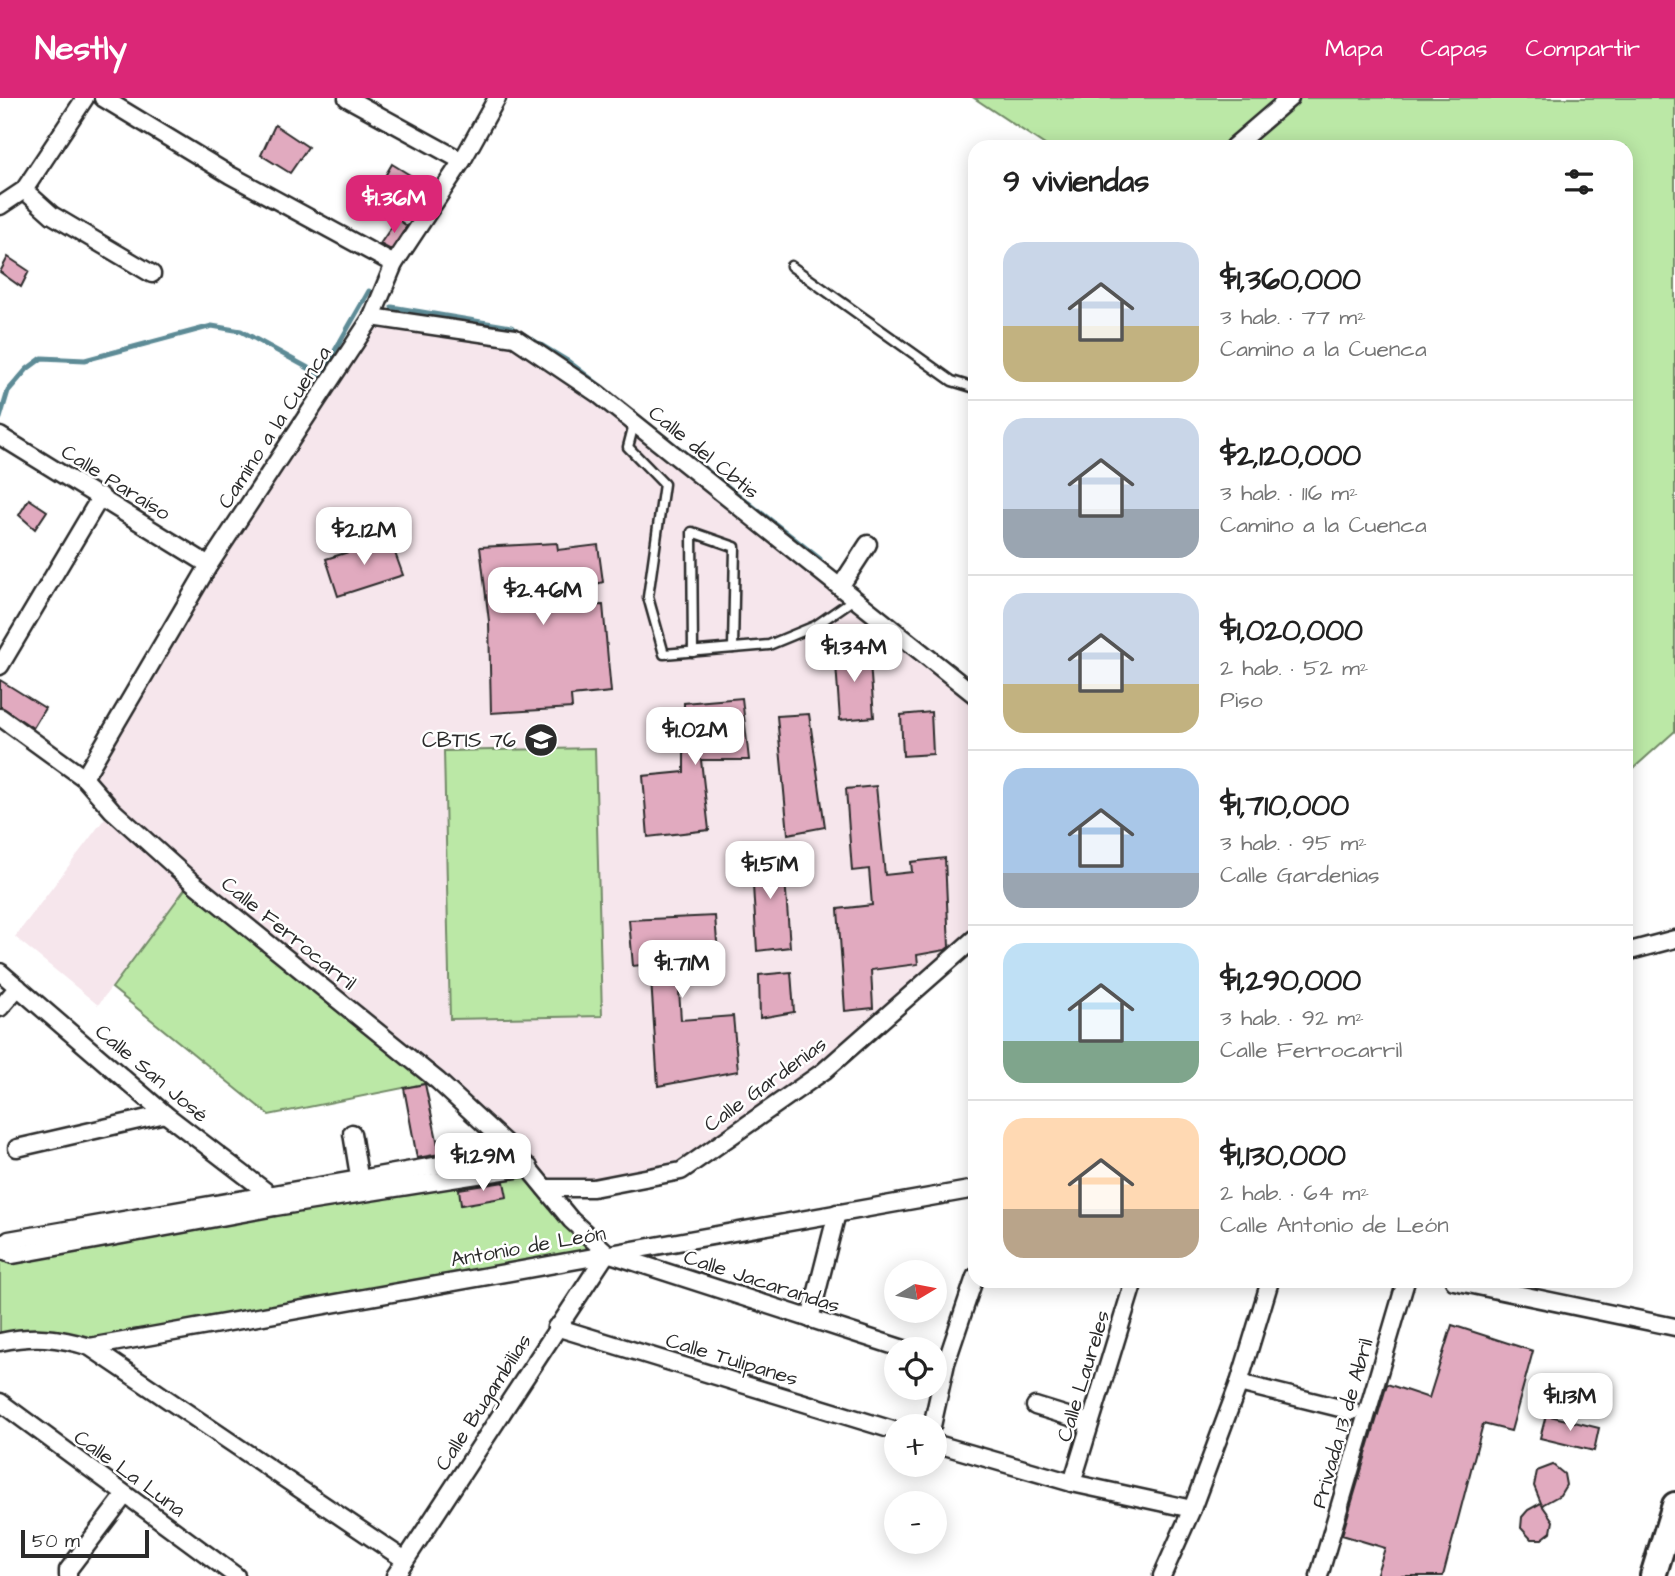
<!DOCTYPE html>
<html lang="es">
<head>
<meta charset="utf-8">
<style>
	:root { --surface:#fff; --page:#f2f2f2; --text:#222; --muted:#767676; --line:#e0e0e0; --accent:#db2777 }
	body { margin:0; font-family:"Architects Daughter",sans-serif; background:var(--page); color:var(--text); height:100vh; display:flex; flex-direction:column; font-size:26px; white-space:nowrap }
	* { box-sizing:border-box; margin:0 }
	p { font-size:23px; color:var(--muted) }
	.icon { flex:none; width:38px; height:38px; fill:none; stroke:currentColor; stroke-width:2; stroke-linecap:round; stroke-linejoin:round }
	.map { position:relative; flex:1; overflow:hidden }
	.sheet { position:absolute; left:968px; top:42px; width:665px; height:1148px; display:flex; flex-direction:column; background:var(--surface); border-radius:21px; box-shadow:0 4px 18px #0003 }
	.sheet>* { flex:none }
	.needle { width:46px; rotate:80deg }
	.tools { position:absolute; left:884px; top:1162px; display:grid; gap:14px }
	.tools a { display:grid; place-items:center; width:63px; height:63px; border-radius:50%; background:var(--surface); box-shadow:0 4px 18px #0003; font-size:35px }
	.scale { position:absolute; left:21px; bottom:18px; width:128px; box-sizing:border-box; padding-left:7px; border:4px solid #2b2b2b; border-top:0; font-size:19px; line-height:24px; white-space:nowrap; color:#2b2b2b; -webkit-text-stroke:5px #fff; paint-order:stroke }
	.price { position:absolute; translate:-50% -60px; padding:0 16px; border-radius:14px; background:#fff; color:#222; font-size:23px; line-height:46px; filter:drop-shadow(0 2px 4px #0008) }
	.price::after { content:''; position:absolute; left:50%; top:42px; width:21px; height:16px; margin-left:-10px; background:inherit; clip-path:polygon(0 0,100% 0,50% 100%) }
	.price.active { background:var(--accent); color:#fff }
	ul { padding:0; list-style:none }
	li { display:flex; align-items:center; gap:21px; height:175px; padding:0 35px }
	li+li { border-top:2px solid var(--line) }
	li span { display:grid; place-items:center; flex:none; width:196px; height:140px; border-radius:21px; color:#555 }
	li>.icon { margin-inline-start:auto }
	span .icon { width:84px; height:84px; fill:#fffc; stroke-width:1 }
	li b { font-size:30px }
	h2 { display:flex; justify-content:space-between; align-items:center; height:84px; padding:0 35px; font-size:30px }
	header { display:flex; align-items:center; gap:42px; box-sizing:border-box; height:98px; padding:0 35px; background:var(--accent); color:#fff }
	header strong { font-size:33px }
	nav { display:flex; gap:38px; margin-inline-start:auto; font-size:24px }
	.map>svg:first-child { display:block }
</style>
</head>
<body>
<header>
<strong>Nestly</strong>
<nav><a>Mapa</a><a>Capas</a><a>Compartir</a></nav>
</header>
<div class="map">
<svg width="1675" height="1478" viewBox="0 0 1675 1478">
	<rect width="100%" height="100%" fill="#fff"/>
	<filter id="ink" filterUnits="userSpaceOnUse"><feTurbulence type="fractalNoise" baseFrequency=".0143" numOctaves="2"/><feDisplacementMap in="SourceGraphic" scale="14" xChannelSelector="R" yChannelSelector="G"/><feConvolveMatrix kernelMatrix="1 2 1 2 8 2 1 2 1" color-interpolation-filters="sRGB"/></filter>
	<g filter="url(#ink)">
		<polygon fill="#f6e6ec" points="372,219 515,240 975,604 975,840 843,956 681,1073 593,1090 541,1086 529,1069 191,783 98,907 15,839 111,712 84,680"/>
		<g fill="#bbe8a6" stroke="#738a68" stroke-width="2">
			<polygon points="974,0 1290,0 1233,49 1048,49"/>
			<polygon points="1294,0 1675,0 1675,633 1626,677 1626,49 1240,49"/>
			<polygon points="595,650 602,918 450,921 444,653"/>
			<polygon points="191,783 438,983 269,1017 112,890"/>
			<polygon points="529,1069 607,1155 90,1249 0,1244 0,1149"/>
		</g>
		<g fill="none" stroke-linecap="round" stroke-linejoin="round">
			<g stroke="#5d8b96" stroke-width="5">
				<polyline points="392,209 511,229 569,264 603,290"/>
				<polyline points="630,312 820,461"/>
				<polyline points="0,320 8,293 27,271 42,260 85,262 212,228 241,233 321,277 369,193"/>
			</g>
		</g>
		<g fill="#e1aabf" stroke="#2b2b2b" stroke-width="2">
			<polygon points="275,27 308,49 290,75 261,57"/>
			<polygon points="392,66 423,85 411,105 381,85"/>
			<polygon points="397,121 407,128 391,152 380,146"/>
			<polygon points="8,159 29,173 21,189 0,174"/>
			<polygon points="29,401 47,413 35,431 19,417"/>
			<polygon points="390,441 403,477 338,498 326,461"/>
			<polygon points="557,445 558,452 598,447 603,484 524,508 603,507 611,594 571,598 572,610 491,615 489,523 480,449"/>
			<polygon points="869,550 874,619 840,622 835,552"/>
			<polygon points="0,582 45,610 33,630 0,608"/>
			<polygon points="742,600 749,662 701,662 709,732 648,739 643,678 684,674 684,605"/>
			<polygon points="931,614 933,656 903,658 901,617"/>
			<polygon points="809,616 825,729 788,736 777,618"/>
			<polygon points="876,688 885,777 912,774 911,764 945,760 949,849 945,852 917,857 918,866 871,872 873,910 845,913 838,811 872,807 869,771 852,773 846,691"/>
			<polygon points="783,752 790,849 757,853 751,755"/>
			<polygon points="715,818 718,857 677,863 681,922 733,918 738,973 658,988 650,866 633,868 629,822"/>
			<polygon points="791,874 794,914 760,920 759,877"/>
			<polygon points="425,986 440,1056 417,1060 404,990"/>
			<polygon points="504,1084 507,1099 461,1107 459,1091"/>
			<polygon points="1452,1227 1533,1253 1511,1333 1483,1326 1443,1478 1376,1478 1385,1450 1342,1437 1387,1286 1429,1300"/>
			<polygon points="1546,1317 1599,1330 1594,1353 1540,1340"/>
			<polygon points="1553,1367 1564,1376 1566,1387 1560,1397 1542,1407 1553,1423 1551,1434 1542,1441 1531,1441 1521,1430 1522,1419 1528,1412 1541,1405 1534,1388 1537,1373"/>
		</g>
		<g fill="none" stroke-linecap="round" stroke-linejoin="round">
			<g stroke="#2b2b2b" stroke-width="13">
				<g id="service">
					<polyline points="791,168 952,283 975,290"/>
					<polyline points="634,326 628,349 664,386 648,499 664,556 769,547 815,528 854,501"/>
					<polyline points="693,554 692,434 735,449 733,550"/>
				</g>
			</g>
			<g stroke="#2b2b2b" stroke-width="21">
				<g id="minor">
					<polyline points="103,0 230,77 394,166"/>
					<polyline points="347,0 462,63"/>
					<polyline points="1233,49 1290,0"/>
					<polyline points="24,92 52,117 152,176"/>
					<polyline points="0,108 24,92 85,0"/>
					<polyline points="372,219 515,240 598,296 975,597"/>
					<polyline points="0,338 209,467"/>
					<polyline points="840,489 868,446"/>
					<polyline points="0,568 101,398"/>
					<polyline points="0,619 84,680 112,712 191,783 438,983 515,1054 571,1122 607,1155 904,1251"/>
					<polyline points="84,680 209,467 372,219 394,166 462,63 497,0"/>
					<polyline points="1626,854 1675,841"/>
					<polyline points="0,874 165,1016 268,1095 271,1101"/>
					<polyline points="0,910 18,889"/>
					<polyline points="352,1035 361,1090"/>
					<polyline points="17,1050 165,1016"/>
					<polyline points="545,1090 593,1090 681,1073 824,973 975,840"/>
					<polyline points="0,1149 9,1142 515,1054"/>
					<polyline points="0,1152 13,1157 275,1109 529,1069"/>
					<polyline points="1454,1183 1675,1229"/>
					<polyline points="810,1221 837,1115"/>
					<polyline points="556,1229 896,1333"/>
					<path d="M0 1244C33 1237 58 1239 90 1249L405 1462"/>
					<polyline points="90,1249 975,1091"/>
					<polyline points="1239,1285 1352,1313"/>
					<polyline points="0,1304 236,1478"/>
					<polyline points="1035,1308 1090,1325"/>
					<polyline points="932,1328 946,1265 975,1179"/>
					<polyline points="934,1345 1072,1385 1192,1411"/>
					<polyline points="1072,1385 1134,1183"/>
					<polyline points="68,1478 68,1472 125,1397"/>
					<polyline points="395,1478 607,1155"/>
					<polyline points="1162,1478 1192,1411 1239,1285 1270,1183"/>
					<polyline points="1319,1478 1406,1183"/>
				</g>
			</g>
			<g stroke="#2b2b2b" stroke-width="30">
				<polyline id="primary" points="1653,1478 1675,1407"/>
			</g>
			<use href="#service" stroke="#fff" stroke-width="8"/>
			<use href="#minor" stroke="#fff" stroke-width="16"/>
			<use href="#primary" stroke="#fff" stroke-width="24"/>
		</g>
	</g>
	<defs>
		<g id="school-disc" transform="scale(1.75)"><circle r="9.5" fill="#2b2b2b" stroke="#fff"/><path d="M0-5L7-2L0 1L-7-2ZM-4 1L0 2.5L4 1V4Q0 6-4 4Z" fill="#fff"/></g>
	</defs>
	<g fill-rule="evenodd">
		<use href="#school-disc" x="541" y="642"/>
	</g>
	<g text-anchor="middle" stroke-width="5" stroke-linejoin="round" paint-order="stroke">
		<g font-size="21" fill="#2b2b2b" stroke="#fff">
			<text transform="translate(274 329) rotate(-57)" y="7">Camino a la Cuenca</text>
			<text transform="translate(704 354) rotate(39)" y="7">Calle del Cbtis</text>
			<text transform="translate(116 384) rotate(32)" y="7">Calle Paraíso</text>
			<text transform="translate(289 835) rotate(39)" y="7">Calle Ferrocarril</text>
			<text transform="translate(152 975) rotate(40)" y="7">Calle San José</text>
			<text transform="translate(765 986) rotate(-36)" y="7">Calle Gardenias</text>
			<text transform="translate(528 1148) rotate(-10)" y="7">Antonio de León</text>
			<text transform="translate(762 1183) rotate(18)" y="7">Calle Jacarandas</text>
			<text transform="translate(732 1261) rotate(17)" y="7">Calle Tulipanes</text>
			<text transform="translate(1083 1278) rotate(-73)" y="7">Calle Laureles</text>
			<text transform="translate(483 1304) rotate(-57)" y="7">Calle Bugambilias</text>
			<text transform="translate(1342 1325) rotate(-74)" y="7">Privada 13 de Abril</text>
			<text transform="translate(130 1375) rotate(36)" y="7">Calle La Luna</text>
		</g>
		<g font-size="21" fill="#2b2b2b" stroke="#fff" text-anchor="end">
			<text x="516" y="649">CBTIS 76</text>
		</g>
	</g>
</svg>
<div class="tools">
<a><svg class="needle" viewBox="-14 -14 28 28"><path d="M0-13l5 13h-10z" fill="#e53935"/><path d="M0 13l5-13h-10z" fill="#767676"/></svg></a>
<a><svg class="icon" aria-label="locate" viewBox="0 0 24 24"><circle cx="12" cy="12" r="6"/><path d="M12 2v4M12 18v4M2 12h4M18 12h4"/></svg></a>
<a>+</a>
<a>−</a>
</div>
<div class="scale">50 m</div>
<b class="price active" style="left:394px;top:137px">$1.36M</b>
<b class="price" style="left:364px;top:469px">$2.12M</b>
<b class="price" style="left:543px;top:529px">$2.46M</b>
<b class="price" style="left:854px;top:586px">$1.34M</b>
<b class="price" style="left:695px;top:669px">$1.02M</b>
<b class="price" style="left:770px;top:803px">$1.51M</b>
<b class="price" style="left:682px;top:902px">$1.71M</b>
<b class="price" style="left:483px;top:1095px">$1.29M</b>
<b class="price" style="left:1570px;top:1335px">$1.13M</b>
<section class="sheet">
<h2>9 viviendas<svg class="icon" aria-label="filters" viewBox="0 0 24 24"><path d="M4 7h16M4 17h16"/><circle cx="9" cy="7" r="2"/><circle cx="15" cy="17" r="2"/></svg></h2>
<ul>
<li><span style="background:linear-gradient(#c9d6e8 60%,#c2b280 0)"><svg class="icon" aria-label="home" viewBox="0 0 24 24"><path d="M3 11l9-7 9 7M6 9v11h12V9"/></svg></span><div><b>$1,360,000</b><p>3 hab. · 77 m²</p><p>Camino a la Cuenca</p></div></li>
<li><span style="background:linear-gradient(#c9d6e8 65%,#9aa5b1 0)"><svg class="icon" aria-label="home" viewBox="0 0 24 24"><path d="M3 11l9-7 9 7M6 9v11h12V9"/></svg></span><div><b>$2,120,000</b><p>3 hab. · 116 m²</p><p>Camino a la Cuenca</p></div></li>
<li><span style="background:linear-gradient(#c9d6e8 65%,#c2b280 0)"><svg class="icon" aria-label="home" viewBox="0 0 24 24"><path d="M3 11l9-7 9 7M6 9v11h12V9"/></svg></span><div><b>$1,020,000</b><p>2 hab. · 52 m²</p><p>Piso</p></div></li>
<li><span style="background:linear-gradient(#a9c7e8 75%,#9aa5b1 0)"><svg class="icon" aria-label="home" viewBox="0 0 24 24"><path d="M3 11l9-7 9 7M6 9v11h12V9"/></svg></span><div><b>$1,710,000</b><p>3 hab. · 95 m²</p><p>Calle Gardenias</p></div></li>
<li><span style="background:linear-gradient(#bfe0f5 70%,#7fa58c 0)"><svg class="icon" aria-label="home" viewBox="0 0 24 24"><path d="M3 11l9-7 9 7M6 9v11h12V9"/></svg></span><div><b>$1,290,000</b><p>3 hab. · 92 m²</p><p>Calle Ferrocarril</p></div></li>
<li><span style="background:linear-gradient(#ffd9b3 65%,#b9a48a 0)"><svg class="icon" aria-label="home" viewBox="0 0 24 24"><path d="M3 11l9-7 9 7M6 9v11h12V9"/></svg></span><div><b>$1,130,000</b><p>2 hab. · 64 m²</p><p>Calle Antonio de León</p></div></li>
</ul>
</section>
</div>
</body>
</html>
